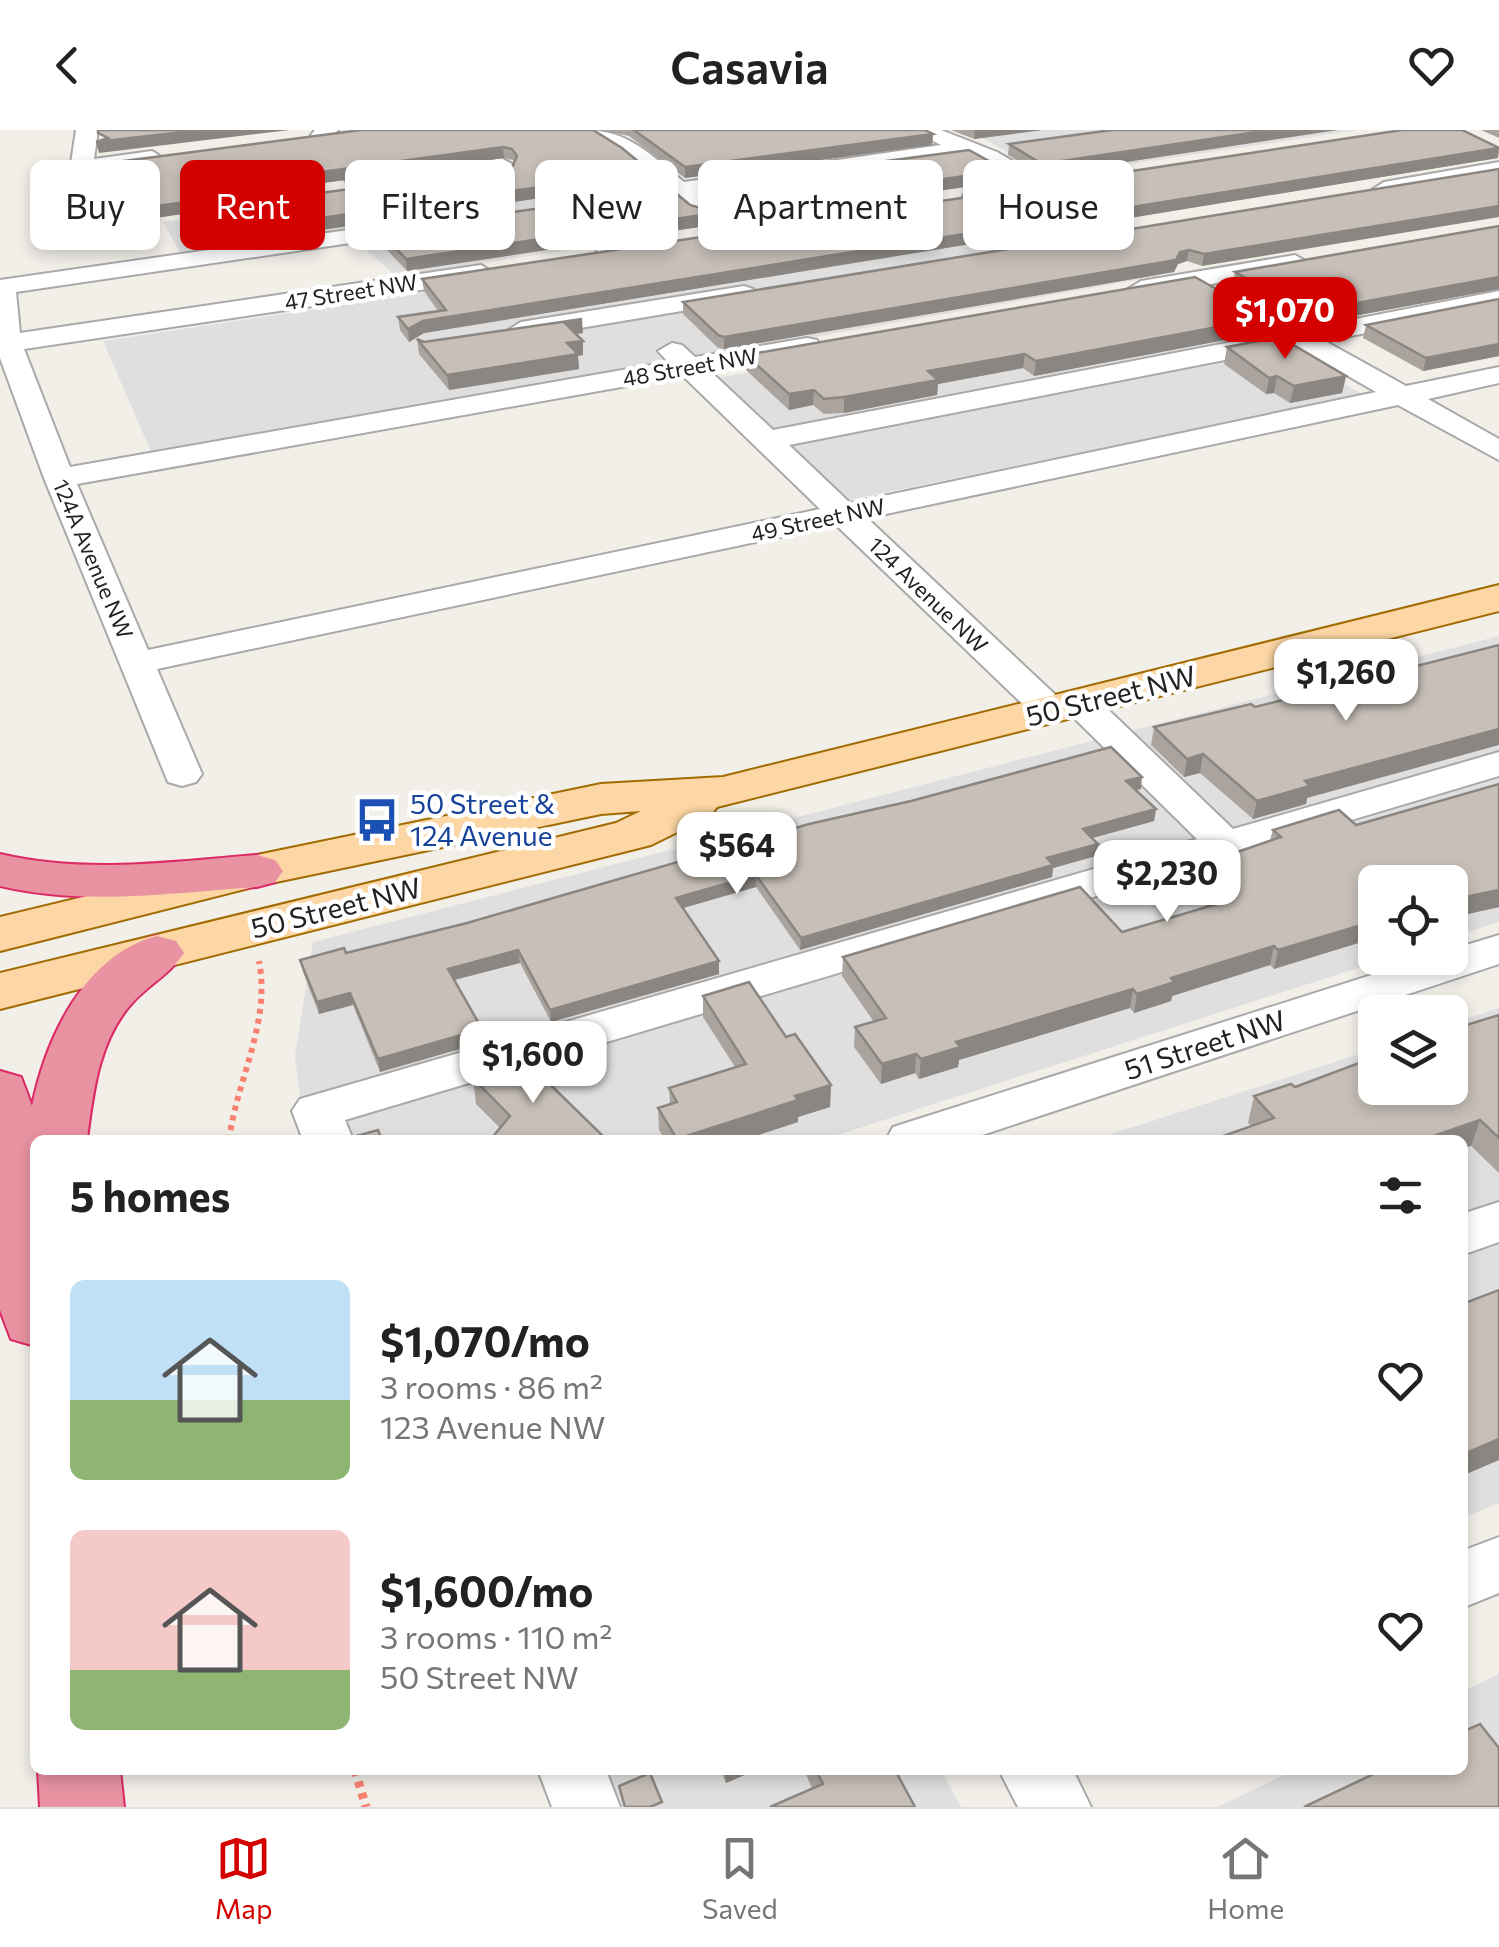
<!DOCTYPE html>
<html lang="en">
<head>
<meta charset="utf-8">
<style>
	:root { --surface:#fff; --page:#f2f2f2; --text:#222; --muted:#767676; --line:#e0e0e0; --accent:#d40000 }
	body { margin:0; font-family:Commissioner,sans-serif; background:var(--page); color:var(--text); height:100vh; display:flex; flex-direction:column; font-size:38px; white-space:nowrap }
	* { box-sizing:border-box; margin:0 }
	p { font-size:32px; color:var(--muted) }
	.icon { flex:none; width:55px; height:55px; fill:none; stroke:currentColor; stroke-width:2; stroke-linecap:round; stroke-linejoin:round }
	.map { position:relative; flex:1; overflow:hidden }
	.sheet { position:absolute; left:30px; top:1005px; width:1438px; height:640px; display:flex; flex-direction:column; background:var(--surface); border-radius:15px; box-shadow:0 5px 15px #0003 }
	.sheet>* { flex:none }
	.banner { position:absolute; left:30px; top:30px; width:1440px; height:90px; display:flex; gap:20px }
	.fabs { position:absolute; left:1358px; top:735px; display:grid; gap:20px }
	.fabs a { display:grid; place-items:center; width:110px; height:110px; border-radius:15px; background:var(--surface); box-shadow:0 5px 15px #0003; font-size:50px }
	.price { position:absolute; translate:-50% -85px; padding:0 22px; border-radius:20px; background:#fff; color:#222; font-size:32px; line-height:65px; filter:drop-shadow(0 2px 5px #0008) }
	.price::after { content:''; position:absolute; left:50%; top:60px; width:30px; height:22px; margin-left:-15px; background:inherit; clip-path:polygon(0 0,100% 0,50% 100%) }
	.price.selected { background:var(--accent); color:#fff }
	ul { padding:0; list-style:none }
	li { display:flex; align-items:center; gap:30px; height:250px; padding:0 40px }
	li span { display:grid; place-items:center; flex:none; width:280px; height:200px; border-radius:15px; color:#555 }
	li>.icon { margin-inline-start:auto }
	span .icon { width:120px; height:120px; fill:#fffc; stroke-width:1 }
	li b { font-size:42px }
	h2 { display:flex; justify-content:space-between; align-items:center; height:120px; padding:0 40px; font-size:42px }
	.pill { padding:0 35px; border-radius:15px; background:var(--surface); box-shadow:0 5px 15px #0003; font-size:35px; line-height:90px }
	.pill.selected { background:var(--accent); color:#fff }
	header { display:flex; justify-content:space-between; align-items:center; height:130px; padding:0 40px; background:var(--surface); font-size:45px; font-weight:600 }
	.tabs { display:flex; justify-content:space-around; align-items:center; height:140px; border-top:2px solid var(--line); background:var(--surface); font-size:28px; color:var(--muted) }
	.tabs a { display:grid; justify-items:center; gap:5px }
	.tabs .selected { color:var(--accent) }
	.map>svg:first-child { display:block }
</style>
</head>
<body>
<header><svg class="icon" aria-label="back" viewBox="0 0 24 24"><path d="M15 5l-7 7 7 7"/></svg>Casavia<svg class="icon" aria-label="heart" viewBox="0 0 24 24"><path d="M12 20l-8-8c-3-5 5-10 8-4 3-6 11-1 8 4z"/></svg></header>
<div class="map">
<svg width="1499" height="1677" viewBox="0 0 1499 1677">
	<rect width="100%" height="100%" fill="#f2efe9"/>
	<g fill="#e0dfdf">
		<polygon points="968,0 1358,0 1050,46"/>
		<polygon points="491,46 510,49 583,112 569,120 396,146 347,103 181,125 163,92"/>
		<polygon points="1034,71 1159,146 152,324 103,211"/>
		<polygon points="1199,166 1363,265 848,370 715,248"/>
		<polygon points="1499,506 1499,792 1450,808 1450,752 1375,752 1375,828 1389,828 822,1010 305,1010 295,926 313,812"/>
		<polygon points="1499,878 1499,1373 1463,1388 1462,1010 1093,1010 1375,919 1375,958 1450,958 1450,894"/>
		<polygon points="1499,1544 1499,1677 1217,1677 1295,1640 1462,1640 1463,1561"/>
		<polygon points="535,1640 941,1640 961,1677 551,1677"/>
	</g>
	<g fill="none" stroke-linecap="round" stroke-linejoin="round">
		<g stroke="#a9a9a9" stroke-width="4">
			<g id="minor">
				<polygon points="76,0 98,0 94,29 152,21 163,28 152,35 92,43 85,99 73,106 61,99"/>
				<polygon points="315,0 338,0 333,5 374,58 371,63 355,63 311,5"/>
				<path d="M584 0C629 0 651 25 684 52L941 15 911 0H941L997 22 1043 49 1118 37 1129 44 1126 49 1061 59 1180 131 1168 138 1159 136 1035 63 966 71 963 66 966 61 1017 53 965 25 698 64 740 100 744 105 740 110H724L625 26Z"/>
				<path d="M487 20 512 34 532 39 623 118 626 123 623 128H605C583 108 540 62 517 49 501 41 488 42 476 27L479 22Z"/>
				<polygon points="1499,32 1499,46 1384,66 1373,59 1384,52"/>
				<path d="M205 54 213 56 217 71 264 65 276 72C259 87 219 86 198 81L194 61Z"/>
				<path d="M438 87 446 89 450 94 446 99 16 162 20 203 481 135 494 143 481 151 24 219 70 337 668 232 658 221 672 213 682 215 695 227 807 208 817 210 821 216 817 222 710 241 773 300 1279 203 1283 197 1304 199 1499 161V177L1325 211 1406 256 1499 237V253L1428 269 1499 309V330L1398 275 867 388 1063 572 1068 566 1081 563 1094 566 1233 699 1499 622V646L345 990 353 1010H303L292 981 300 969 1197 709 1069 583 1064 589 1051 592 1038 589 836 395 157 539 202 644 196 652 182 656 168 652 44 348 0 228V150ZM1296 216 1376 262 850 373 789 315ZM683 246 820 379 148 520 77 354Z"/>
				<polygon points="1295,125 1307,132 1304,137 1141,167 1128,159 1141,151"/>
				<polygon points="744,156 753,159 757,164 753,169 521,208 508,200 521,192"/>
				<polygon points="1499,805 1499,834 967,1010 886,1010 893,997 1425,828 1450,828 1450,820"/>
				<polygon points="1499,1072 1499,1112 1462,1125 1462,1084"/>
				<polygon points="1499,1407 1499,1463 1462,1478 1462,1421"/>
				<polygon points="538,1640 606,1640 620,1677 552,1677"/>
				<polygon points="999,1640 1073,1640 1091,1677 1018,1677"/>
			</g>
		</g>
		<g stroke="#a06b00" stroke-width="4">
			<polygon id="major" points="1499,455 1499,481 717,677 710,686 651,715 0,879 0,843 616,693 641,681 601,684 257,756 0,821 0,787 257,725 601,654 723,647"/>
		</g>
		<g stroke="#dc2a67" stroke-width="4">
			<g id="highway">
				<path d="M0 724C85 744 171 732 257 725L275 730 283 741 275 752 257 757C171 763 85 776 0 756Z"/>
				<path d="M157 806 176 811 184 823C171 843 150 854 134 871 99 908 93 962 87 1010H35V1216L11 1209 0 1180V941L21 947 32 976C46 908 84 825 157 806Z"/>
				<polygon points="38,1640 120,1640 124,1677 40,1677"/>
			</g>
		</g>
		<path stroke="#fa8072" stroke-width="6" stroke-dasharray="5 5" stroke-linecap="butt" d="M229 1010C237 949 271 893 259 831"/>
		<polyline stroke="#fa8072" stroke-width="9" stroke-dasharray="6 6" stroke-linecap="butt" points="355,1640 366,1677"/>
		<use href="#minor" fill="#fff" fill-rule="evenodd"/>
		<use href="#major" fill="#fcd6a4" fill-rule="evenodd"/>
		<use href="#highway" fill="#e892a2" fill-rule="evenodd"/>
	</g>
	<g fill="#aba49e">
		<polygon points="593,0 690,75 700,78 710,72 705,67 705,55 1004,51 407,141 380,113 379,101 562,75 569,70 561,65 190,119 188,107 217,77 512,37 514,32 513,30 504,28 221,67 216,55 206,50 191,60 195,82 89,98 86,86 92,75 90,67 104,48 95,46 93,35"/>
		<polygon points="601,0 925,0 933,4 932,15 685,48 629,6"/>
		<polygon points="951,0 1042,0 974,9"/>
		<polygon points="1112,0 1041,45 1008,25 1009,14"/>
		<polygon points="1481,0 1499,0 1499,8"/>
		<polygon points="1499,17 1498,28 424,203 409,212 400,200 398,187 438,181 424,161 422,149 1048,61"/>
		<polygon points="1499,39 1202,136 1187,131 1178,134 1174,142 724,219 718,218 683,184 683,172"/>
		<polygon points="1499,96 1499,159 1332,190 1320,184 1294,189 1233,154 1235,142"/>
		<polygon points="1499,169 1499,226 1423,241 1363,208 1366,195"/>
		<polygon points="1257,182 1254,196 1248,197 1246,206 1034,246 1023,238 938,254 937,265 844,283 824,284 813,275 789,280 746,240 746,225"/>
		<polygon points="583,203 576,204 583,225 578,226 579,239 449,260 419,224 417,209 424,212"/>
		<polygon points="1227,217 1346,246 1342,263 1290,273 1274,263 1266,264 1224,234"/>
		<polygon points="1255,577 1307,668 1306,674 1253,689 1200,643 1184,647 1151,615 1154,597"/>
		<polygon points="1499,654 1499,777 1450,788 1450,752 1274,839 1270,835 1172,866 1171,871 1134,883 1130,878 959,930 958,937 919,949 915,943 881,954 854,917 855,897 874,892 842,846 843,827 1122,802 1207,777 1187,757 1190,738 1270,710 1273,700 1356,695"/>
		<polygon points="1141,659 1136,660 1156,679 1154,691 1092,708 1098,714 1096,726 1053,738 1052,747 800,820 756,757 683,778 719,844 551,892 520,833 454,850 484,912 380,942 353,875 319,884 303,842 300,830 346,823"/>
		<polygon points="703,866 786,907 831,955 830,977 798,987 798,992 743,1010 665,1010 659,1000 658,978 670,975 669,958 735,937 703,887"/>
		<polygon points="1499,885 1499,1043 1471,1016 1251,996 1248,993 1254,966 1295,957"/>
		<polygon points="473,948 607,1010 500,998 476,974"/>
		<polygon points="720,1640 756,1640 726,1653"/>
		<polygon points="804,1640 895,1640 812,1658"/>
	</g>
	<g fill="#8b8681">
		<polygon points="200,0 290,0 99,23 96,12"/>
		<polygon points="975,0 1042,0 974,9"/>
		<polygon points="1270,0 1338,0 1041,45 1042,34"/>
		<polygon points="933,4 932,15 685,48 685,37"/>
		<polygon points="503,17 504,28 221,67 219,56"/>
		<polygon points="1499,18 1498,28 424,203 409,212 408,199 423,191"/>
		<polygon points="204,39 206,50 191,60 188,48"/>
		<polygon points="1005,40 1004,51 407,141 406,129"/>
		<polygon points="561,54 561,65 190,119 188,107"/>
		<polygon points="193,71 195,82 89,98 86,86"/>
		<polygon points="1499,76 1499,87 1202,136 1204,124"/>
		<polygon points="1189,120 1187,131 1178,134 1174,142 724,219 724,207 1180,122"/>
		<polygon points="1499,147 1499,159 1332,190 1335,177"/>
		<polygon points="1323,172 1320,184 1294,189 1296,176"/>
		<polygon points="1257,182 1254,196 1248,197 1246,206 1034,246 1036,231"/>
		<polygon points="582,189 583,203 565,206 564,192"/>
		<polygon points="583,211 583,225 578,226 579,239 449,260 447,245 567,213"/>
		<polygon points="1499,214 1499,226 1423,241 1426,228"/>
		<polygon points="1025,224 1023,238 938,254 937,265 844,283 844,267 928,241"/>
		<polygon points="1277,246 1274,263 1266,264 1269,248"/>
		<polygon points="1346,246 1342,263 1290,273 1294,256"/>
		<polygon points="814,260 813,275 789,280 789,264"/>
		<polygon points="1499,599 1499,615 1307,668 1306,674 1253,689 1257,671 1305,651"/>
		<polygon points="1203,624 1200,643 1184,647 1187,629"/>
		<polygon points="1142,647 1141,659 1125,663 1126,651"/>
		<polygon points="1156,679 1154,691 1082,711 1083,699"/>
		<polygon points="1098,714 1096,726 1053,738 1052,747 800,820 801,808 1047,728"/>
		<polygon points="756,745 756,757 676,780 676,768"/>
		<polygon points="1499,760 1499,777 1450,788 1450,770"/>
		<polygon points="1375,791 1375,808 1274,839 1278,820"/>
		<polygon points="1274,816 1270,835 1172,866 1171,871 1134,883 1137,864 1171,848"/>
		<polygon points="518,820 520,833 450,851 448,839"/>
		<polygon points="719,831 719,844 551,892 550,880"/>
		<polygon points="1133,859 1130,878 959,930 958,937 919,949 921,929 956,912"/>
		<polygon points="350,863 353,875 319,884 317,872"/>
		<polygon points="482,899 484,912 380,942 378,929"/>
		<polygon points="916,924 915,943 881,954 882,934"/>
		<polygon points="831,955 830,977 798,987 798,992 743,1010 677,1010 795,966"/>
		<polygon points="1480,990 1471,1016 1462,1019 1462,1010 1422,1010"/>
		<polygon points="1499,1309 1499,1330 1462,1346 1462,1325"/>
		<polygon points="725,1640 756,1640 726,1653"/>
	</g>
	<g fill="#c7bfb8" stroke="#8b8681" stroke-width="2.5">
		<polygon points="98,0 200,0 96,12 108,8 98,3"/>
		<polygon points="361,0 593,0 622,18 690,75 700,78 717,68 705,55 969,20 1005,40 406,129 379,101 562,75 577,63 561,54 188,107 197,74 217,77 512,37 517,26 512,19 503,17 219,56 214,43 204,39 188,48 193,71 86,86 95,67 90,67 110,38 93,35"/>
		<polygon points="634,0 925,0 933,4 685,37"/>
		<polygon points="1112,0 1270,0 1042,34 1009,14"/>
		<polygon points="1402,0 1462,0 1499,18 423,191 408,199 398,187 446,180 422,149 1034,57 1048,61 1056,59 1060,52"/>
		<polygon points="1499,39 1499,76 1204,124 1189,120 1180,122 1176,130 724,207 718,205 683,172"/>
		<polygon points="1499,96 1499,147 1335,177 1323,172 1296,176 1235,142"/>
		<polygon points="1195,147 1257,182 1238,185 1249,191 1036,231 1025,224 928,241 938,250 844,267 824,269 814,260 789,264 746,225"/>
		<polygon points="1499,169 1499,214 1426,228 1366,195"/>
		<polygon points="582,189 564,192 583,211 567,213 578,224 447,245 417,209 424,212"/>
		<polygon points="1280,207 1346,246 1294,256 1277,246 1269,248 1227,217"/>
		<polygon points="1499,515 1499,599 1305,651 1310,656 1257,671 1203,624 1187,629 1154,597 1251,574 1255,577"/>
		<polygon points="1111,617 1142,647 1126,651 1156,679 1083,699 1098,714 1047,728 1053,735 801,808 756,745 676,768 719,831 550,880 518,820 448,839 482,899 378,929 350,863 317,872 300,830 344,818 346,823 467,793 809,694 911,671"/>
		<polygon points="1499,654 1499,760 1450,770 1450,752 1375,752 1375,791 1278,820 1274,816 1171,848 1175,852 1137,864 1133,859 956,912 960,917 921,929 916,924 882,934 855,897 886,888 843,827 1080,757 1122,802 1224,772 1190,738 1281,707 1273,700 1339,680 1356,695"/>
		<polygon points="749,852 786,907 795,904 831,955 795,966 798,970 677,1009 658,978 677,972 669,958 746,934 703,866"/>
		<polygon points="1499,885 1499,1008 1480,990 1422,1010 1212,1010 1274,988 1254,966 1291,954 1295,957 1375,927 1375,958 1450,958 1450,900"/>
		<polygon points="519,924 607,1010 490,1010 510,986 473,948"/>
		<polygon points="378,1000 382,1010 350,1010 349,1008"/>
		<polygon points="1499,1160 1499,1309 1462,1325 1462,1174"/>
		<polygon points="1480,1594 1499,1618 1499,1677 1304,1677 1382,1640 1462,1640 1462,1602"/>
		<polygon points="816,1640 895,1640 915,1677 770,1677 823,1654"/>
		<polygon points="650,1643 662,1672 650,1677 625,1677 619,1656"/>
	</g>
	<defs>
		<g id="bus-bare" transform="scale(3.45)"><path d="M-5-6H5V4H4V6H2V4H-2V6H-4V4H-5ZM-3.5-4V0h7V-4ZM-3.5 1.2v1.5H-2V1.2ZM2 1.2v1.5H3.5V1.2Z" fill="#1a4fb4" stroke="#fff" stroke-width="2.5" paint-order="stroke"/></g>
	</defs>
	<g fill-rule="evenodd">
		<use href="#bus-bare" x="377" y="690"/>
	</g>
	<g text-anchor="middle" stroke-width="9" stroke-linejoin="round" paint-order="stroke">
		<g font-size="22" fill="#222" stroke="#fff">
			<text transform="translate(351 162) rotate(-9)" y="8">47 Street NW</text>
			<text transform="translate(690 237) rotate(-10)" y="8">48 Street NW</text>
			<text transform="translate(818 390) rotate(-12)" y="8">49 Street NW</text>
			<text transform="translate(93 429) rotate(67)" y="8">124A Avenue NW</text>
			<text transform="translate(928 465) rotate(44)" y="8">124 Avenue NW</text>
		</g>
		<g font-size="28" fill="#222" stroke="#fff">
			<text transform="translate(1111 566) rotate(-14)" y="10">50 Street NW</text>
			<text transform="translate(336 778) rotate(-14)" y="10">50 Street NW</text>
			<text transform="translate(1205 915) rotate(-18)" y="10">51 Street NW</text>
		</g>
		<g font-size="28" fill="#164399" stroke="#fff" text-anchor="start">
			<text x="410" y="684">50 Street &amp;<tspan x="410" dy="32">124 Avenue</tspan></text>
		</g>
	</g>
</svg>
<div class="fabs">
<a><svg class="icon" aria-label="locate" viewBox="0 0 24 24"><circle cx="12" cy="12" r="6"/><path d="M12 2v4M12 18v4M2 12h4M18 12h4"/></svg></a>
<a><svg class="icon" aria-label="layers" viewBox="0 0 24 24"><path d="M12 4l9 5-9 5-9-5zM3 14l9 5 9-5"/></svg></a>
</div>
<b class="price selected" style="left:1285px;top:232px">$1,070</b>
<b class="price" style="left:1346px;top:594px">$1,260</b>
<b class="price" style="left:737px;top:767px">$564</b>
<b class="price" style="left:1167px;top:795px">$2,230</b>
<b class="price" style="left:533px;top:976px">$1,600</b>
<div class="banner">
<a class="pill">Buy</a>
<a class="pill selected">Rent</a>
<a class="pill">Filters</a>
<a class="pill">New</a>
<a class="pill">Apartment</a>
<a class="pill">House</a>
</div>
<section class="sheet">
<h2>5 homes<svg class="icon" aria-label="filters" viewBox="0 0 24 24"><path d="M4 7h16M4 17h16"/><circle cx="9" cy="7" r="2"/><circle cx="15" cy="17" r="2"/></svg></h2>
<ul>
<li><span style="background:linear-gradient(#bfe0f5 60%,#8fb573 0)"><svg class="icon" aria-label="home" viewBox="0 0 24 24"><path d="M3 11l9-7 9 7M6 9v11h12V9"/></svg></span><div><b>$1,070/mo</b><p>3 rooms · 86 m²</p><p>123 Avenue NW</p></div><svg class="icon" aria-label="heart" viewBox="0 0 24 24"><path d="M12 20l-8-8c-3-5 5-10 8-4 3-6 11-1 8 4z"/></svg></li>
<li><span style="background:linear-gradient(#f6c9c9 70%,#8fb573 0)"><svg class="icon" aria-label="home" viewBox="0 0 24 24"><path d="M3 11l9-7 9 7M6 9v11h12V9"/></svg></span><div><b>$1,600/mo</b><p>3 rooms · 110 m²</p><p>50 Street NW</p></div><svg class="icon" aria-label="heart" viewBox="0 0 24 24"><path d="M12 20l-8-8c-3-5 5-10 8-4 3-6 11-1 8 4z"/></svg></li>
</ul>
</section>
</div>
<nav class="tabs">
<a class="selected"><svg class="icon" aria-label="map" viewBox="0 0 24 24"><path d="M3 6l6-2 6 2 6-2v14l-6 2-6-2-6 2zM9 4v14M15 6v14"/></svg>Map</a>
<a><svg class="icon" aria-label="saved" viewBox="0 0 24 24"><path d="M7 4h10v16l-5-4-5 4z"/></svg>Saved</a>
<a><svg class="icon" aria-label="home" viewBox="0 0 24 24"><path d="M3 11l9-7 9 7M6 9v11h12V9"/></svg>Home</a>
</nav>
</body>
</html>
